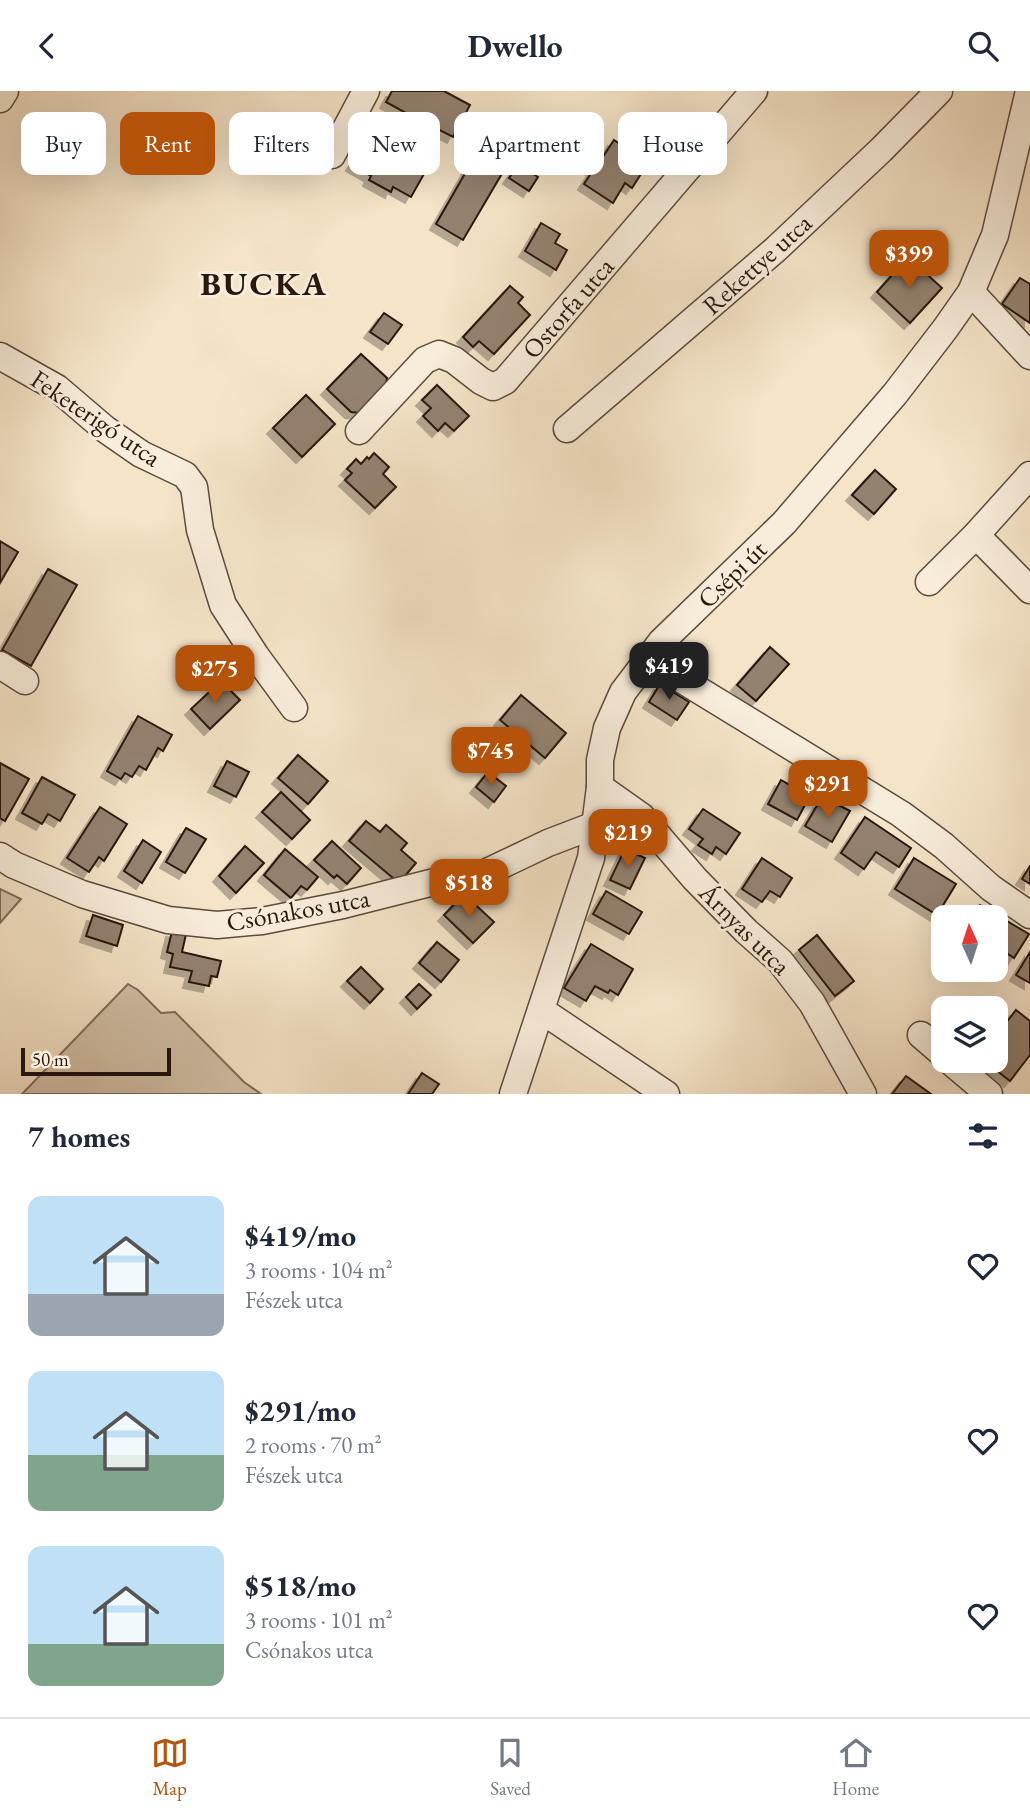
<!DOCTYPE html>
<html lang="en">
<head>
<meta charset="utf-8">
<style>
	:root { --surface:#fff; --page:#f2f2f3; --text:#1f2937; --muted:#747a83; --line:#e0e1e3; --accent:#b45309 }
	body { margin:0; font-family:"EB Garamond",serif; background:var(--page); color:var(--text); height:100vh; display:flex; flex-direction:column; font-size:26px; white-space:nowrap }
	* { box-sizing:border-box; margin:0 }
	p { font-size:23px; color:var(--muted) }
	.icon { flex:none; width:38px; height:38px; fill:none; stroke:currentColor; stroke-width:2; stroke-linecap:round; stroke-linejoin:round }
	.map { position:relative; height:1003px; overflow:hidden }
	.panel { display:flex; flex-direction:column; background:var(--surface); flex:1 }
	.panel>* { flex:none }
	.top-card { position:absolute; left:21px; top:21px; width:989px; height:63px; display:flex; gap:14px }
	.needle { width:46px; rotate:357deg }
	.buttons { position:absolute; left:931px; top:814px; display:grid; gap:14px }
	.buttons a { display:grid; place-items:center; width:77px; height:77px; border-radius:14px; background:var(--surface); box-shadow:0 7px 28px #0002; font-size:35px }
	.scale { position:absolute; left:21px; bottom:18px; width:150px; box-sizing:border-box; padding-left:7px; border:4px solid #2a180f; border-top:0; font-size:19px; line-height:24px; white-space:nowrap; color:#2a180f; -webkit-text-stroke:5px #f8eddb; paint-order:stroke }
	.price { position:absolute; translate:-50% -60px; padding:0 16px; border-radius:14px; background:var(--accent); color:#fff; font-size:23px; line-height:46px; filter:drop-shadow(0 2px 4px #0008) }
	.price::after { content:''; position:absolute; left:50%; top:42px; width:21px; height:16px; margin-left:-10px; background:inherit; clip-path:polygon(0 0,100% 0,50% 100%) }
	.price.current { background:#222; color:#fff }
	ul { padding:0; list-style:none }
	li { display:flex; align-items:center; gap:21px; height:175px; padding:0 28px }
	li span { display:grid; place-items:center; flex:none; width:196px; height:140px; border-radius:14px; color:#555 }
	li>.icon { margin-inline-start:auto }
	span .icon { width:84px; height:84px; fill:#fffc; stroke-width:1 }
	li b { font-size:30px }
	h2 { display:flex; justify-content:space-between; align-items:center; height:84px; padding:0 28px; font-size:30px }
	.chip { padding:0 24px; border-radius:14px; background:var(--surface); box-shadow:0 7px 28px #0002; font-size:24px; line-height:63px }
	.chip.current { background:var(--accent); color:#fff }
	header { display:flex; justify-content:space-between; align-items:center; height:91px; padding:0 28px; background:var(--surface); font-size:32px; font-weight:700 }
	.tabs { display:flex; justify-content:space-around; align-items:center; height:98px; border-top:2px solid var(--line); background:var(--surface); font-size:19px; color:var(--muted) }
	.tabs a { display:grid; justify-items:center; gap:4px }
	.tabs .current { color:var(--accent) }
	.map>svg:first-child { display:block }
</style>
</head>
<body>
<header><svg class="icon" aria-label="back" viewBox="0 0 24 24"><path d="M15 5l-7 7 7 7"/></svg>Dwello<svg class="icon" aria-label="search" viewBox="0 0 24 24"><circle cx="10" cy="10" r="6"/><path d="M15 15l6 6"/></svg></header>
<div class="map">
<svg width="1030" height="1003" viewBox="0 0 1030 1003">
	<defs>
		<filter id="shadow"><feDropShadow dx="-6" dy="6" stdDeviation="0" flood-color="#0004"/></filter>
	</defs>
	<rect width="100%" height="100%" fill="#f5e4c8"/>
	<filter id="stains"><feTurbulence type="fractalNoise" baseFrequency=".00286" numOctaves="4"/><feColorMatrix values="0 0 0 0 .2 0 0 0 0 .09 0 0 0 0 .02 0 0 0 .5 -.17"/></filter>
	<radialGradient id="worn" r=".72"><stop offset=".6" stop-color="#630" stop-opacity="0"/><stop offset="1" stop-color="#630" stop-opacity=".3"/></radialGradient>
	<g fill="#d2c1a9" stroke="#7e6c5c" stroke-width="2">
		<polygon points="0,798 21,808 0,832"/>
		<polygon points="128,893 138,899 161,922 175,921 244,991 261,1003 22,1003"/>
	</g>
	<g fill="#94826f" stroke="#2a180f" stroke-width="2" filter="url(#shadow)">
		<polygon points="392,0 444,0 470,14 453,46 426,32 425,35 406,26 408,23 386,11"/>
		<polygon points="370,43 428,76 411,106 393,96 391,101 369,89 371,85 352,74"/>
		<polygon points="614,49 648,72 632,97 625,92 613,112 584,93 593,79 587,75 595,62 602,67"/>
		<polygon points="479,58 507,74 463,149 436,133"/>
		<polygon points="518,74 538,86 529,100 509,87"/>
		<polygon points="541,132 560,143 555,152 567,159 556,179 525,160"/>
		<polygon points="908,166 942,197 910,232 877,201"/>
		<polygon points="1020,187 1030,193 1030,232 1002,213"/>
		<polygon points="510,195 523,206 518,212 530,224 494,263 479,250 473,256 463,246"/>
		<polygon points="384,222 402,234 388,253 370,241"/>
		<polygon points="361,263 387,287 386,295 359,322 351,321 327,298"/>
		<polygon points="437,294 469,325 454,340 445,332 438,340 423,325 431,317 422,309"/>
		<polygon points="306,304 335,333 302,366 273,337"/>
		<polygon points="374,362 389,376 383,383 396,396 375,417 345,389 352,382 347,378 356,368 361,373 367,366 369,368"/>
		<polygon points="875,379 896,398 874,423 852,404"/>
		<polygon points="0,450 18,461 0,492"/>
		<polygon points="48,478 77,494 31,575 2,559"/>
		<polygon points="770,556 789,573 756,610 737,594"/>
		<polygon points="221,590 240,609 210,638 191,618"/>
		<polygon points="660,593 689,611 677,629 649,611"/>
		<polygon points="521,604 566,642 545,667 500,629"/>
		<polygon points="138,625 172,644 163,660 158,657 146,679 139,675 132,686 125,682 121,688 107,680"/>
		<polygon points="298,664 328,690 308,713 278,687"/>
		<polygon points="227,670 249,681 236,706 214,695"/>
		<polygon points="0,672 29,688 5,730 0,727"/>
		<polygon points="488,681 506,695 494,711 476,696"/>
		<polygon points="42,686 75,704 60,730 48,723 42,733 22,722"/>
		<polygon points="794,686 814,697 797,729 768,713 781,689 790,694"/>
		<polygon points="281,701 310,729 292,748 262,721"/>
		<polygon points="829,709 850,720 832,751 805,735 819,711 826,715"/>
		<polygon points="100,716 127,733 104,770 99,766 89,781 67,767"/>
		<polygon points="703,718 740,742 726,763 716,756 712,763 698,754 703,748 689,738"/>
		<polygon points="865,726 911,757 899,776 876,761 864,778 841,762"/>
		<polygon points="366,730 380,741 386,734 407,752 401,759 416,772 399,792 349,750"/>
		<polygon points="186,737 206,748 185,782 166,771"/>
		<polygon points="143,749 161,761 142,792 124,780"/>
		<polygon points="332,750 361,777 347,793 337,784 334,787 314,769"/>
		<polygon points="245,755 264,772 236,802 219,785"/>
		<polygon points="285,758 318,786 307,799 301,795 291,807 264,784"/>
		<polygon points="625,758 645,767 630,798 610,789"/>
		<polygon points="762,767 792,787 780,806 770,800 762,811 742,798"/>
		<polygon points="914,767 956,793 937,824 895,798"/>
		<polygon points="1030,775 1030,793 1022,788"/>
		<polygon points="606,800 642,821 629,843 593,823"/>
		<polygon points="464,803 494,831 473,852 444,824"/>
		<polygon points="980,814 1029,843 1014,867 996,855 996,826 972,826"/>
		<polygon points="93,824 123,834 117,855 86,845"/>
		<polygon points="172,840 186,843 182,861 221,870 217,886 211,885 209,895 189,891 192,880 170,876 173,863 167,861"/>
		<polygon points="817,844 854,890 835,905 799,859"/>
		<polygon points="437,851 459,869 441,891 419,872"/>
		<polygon points="591,853 633,878 618,904 610,899 608,902 595,895 586,910 564,897"/>
		<polygon points="1030,861 1030,892 1016,884"/>
		<polygon points="361,876 383,898 370,912 347,890"/>
		<polygon points="419,893 431,904 417,918 406,906"/>
		<polygon points="1016,919 1030,930 1030,964 1010,990 991,975 994,971 992,970 996,970 996,945"/>
		<polygon points="422,982 439,993 432,1003 408,1003"/>
		<polygon points="906,985 931,1003 892,1003"/>
	</g>
	<g fill="none" stroke-linecap="round" stroke-linejoin="round">
		<g stroke="#5d4b3d" stroke-width="29">
			<g id="minor">
				<polyline points="0,8 5,0"/>
				<polyline points="332,64 366,0"/>
				<polyline points="971,201 1030,265"/>
				<polyline points="0,265 57,297 105,338 141,363 185,384 194,396 200,439 223,514 256,565 294,617"/>
				<polyline points="567,338 776,158 881,59 939,0"/>
				<polyline points="359,340 425,269 439,263 454,269 481,290 493,296 505,290 754,0"/>
				<polyline points="976,444 1030,499"/>
				<polyline points="929,491 976,444 1030,384"/>
				<polyline points="648,568 901,723 944,755 991,797 1030,824"/>
				<polyline points="0,574 25,590"/>
				<polyline points="600,696 641,725 695,788 746,840 780,870 812,912 863,1003"/>
				<polyline points="0,765 14,774 82,803 168,829 217,834 262,830 343,814 434,791 485,782 548,752 595,734"/>
				<polyline points="541,919 666,1003"/>
				<polyline points="921,944 943,963"/>
				<polyline points="950,970 989,1003"/>
				<polyline points="513,1003 591,767 600,696 600,669 607,637 623,601 661,551 784,432 895,303 945,238 971,201 995,144 1029,0"/>
			</g>
		</g>
		<use href="#minor" stroke="#f8eddb" stroke-width="26"/>
	</g>
	<g text-anchor="middle" stroke-width="6" stroke-linejoin="round" paint-order="stroke">
		<g font-size="26" fill="#2a180f" stroke="#f8eddb">
			<text transform="translate(757 173) rotate(-42)" y="9">Rekettye utca</text>
			<text transform="translate(568 217) rotate(-49)" y="9">Ostorfa utca</text>
			<text transform="translate(96 327) rotate(34)" y="9">Feketerigó utca</text>
			<text transform="translate(732 483) rotate(-44)" y="9">Csépi út</text>
			<text transform="translate(298 819) rotate(-10)" y="9">Csónakos utca</text>
			<text transform="translate(745 838) rotate(45)" y="9">Árnyas utca</text>
		</g>
		<g font-size="33" font-weight="bold" letter-spacing="2" fill="#2a180f" stroke="#f8eddb">
			<text x="264" y="204">BUCKA</text>
		</g>
	</g>
	<rect width="100%" height="100%" filter="url(#stains)"/>
	<rect width="100%" height="100%" fill="url(#worn)"/>
</svg>
<div class="buttons">
<a><svg class="needle" viewBox="-14 -14 28 28"><path d="M0-13l5 13h-10z" fill="#e53935"/><path d="M0 13l5-13h-10z" fill="#747a83"/></svg></a>
<a><svg class="icon" aria-label="layers" viewBox="0 0 24 24"><path d="M12 4l9 5-9 5-9-5zM3 14l9 5 9-5"/></svg></a>
</div>
<div class="scale">50 m</div>
<b class="price" style="left:909px;top:199px">$399</b>
<b class="price current" style="left:669px;top:611px">$419</b>
<b class="price" style="left:215px;top:614px">$275</b>
<b class="price" style="left:491px;top:696px">$745</b>
<b class="price" style="left:828px;top:729px">$291</b>
<b class="price" style="left:628px;top:778px">$219</b>
<b class="price" style="left:469px;top:828px">$518</b>
<div class="top-card">
<a class="chip">Buy</a>
<a class="chip current">Rent</a>
<a class="chip">Filters</a>
<a class="chip">New</a>
<a class="chip">Apartment</a>
<a class="chip">House</a>
</div>
</div>
<section class="panel">
<h2>7 homes<svg class="icon" aria-label="filters" viewBox="0 0 24 24"><path d="M4 7h16M4 17h16"/><circle cx="9" cy="7" r="2"/><circle cx="15" cy="17" r="2"/></svg></h2>
<ul>
<li><span style="background:linear-gradient(#bfe0f5 70%,#9aa5b1 0)"><svg class="icon" aria-label="home" viewBox="0 0 24 24"><path d="M3 11l9-7 9 7M6 9v11h12V9"/></svg></span><div><b>$419/mo</b><p>3 rooms · 104 m²</p><p>Fészek utca</p></div><svg class="icon" aria-label="heart" viewBox="0 0 24 24"><path d="M12 20l-8-8c-3-5 5-10 8-4 3-6 11-1 8 4z"/></svg></li>
<li><span style="background:linear-gradient(#bfe0f5 60%,#7fa58c 0)"><svg class="icon" aria-label="home" viewBox="0 0 24 24"><path d="M3 11l9-7 9 7M6 9v11h12V9"/></svg></span><div><b>$291/mo</b><p>2 rooms · 70 m²</p><p>Fészek utca</p></div><svg class="icon" aria-label="heart" viewBox="0 0 24 24"><path d="M12 20l-8-8c-3-5 5-10 8-4 3-6 11-1 8 4z"/></svg></li>
<li><span style="background:linear-gradient(#bfe0f5 70%,#7fa58c 0)"><svg class="icon" aria-label="home" viewBox="0 0 24 24"><path d="M3 11l9-7 9 7M6 9v11h12V9"/></svg></span><div><b>$518/mo</b><p>3 rooms · 101 m²</p><p>Csónakos utca</p></div><svg class="icon" aria-label="heart" viewBox="0 0 24 24"><path d="M12 20l-8-8c-3-5 5-10 8-4 3-6 11-1 8 4z"/></svg></li>
</ul>
</section>
<nav class="tabs">
<a class="current"><svg class="icon" aria-label="map" viewBox="0 0 24 24"><path d="M3 6l6-2 6 2 6-2v14l-6 2-6-2-6 2zM9 4v14M15 6v14"/></svg>Map</a>
<a><svg class="icon" aria-label="saved" viewBox="0 0 24 24"><path d="M7 4h10v16l-5-4-5 4z"/></svg>Saved</a>
<a><svg class="icon" aria-label="home" viewBox="0 0 24 24"><path d="M3 11l9-7 9 7M6 9v11h12V9"/></svg>Home</a>
</nav>
</body>
</html>
